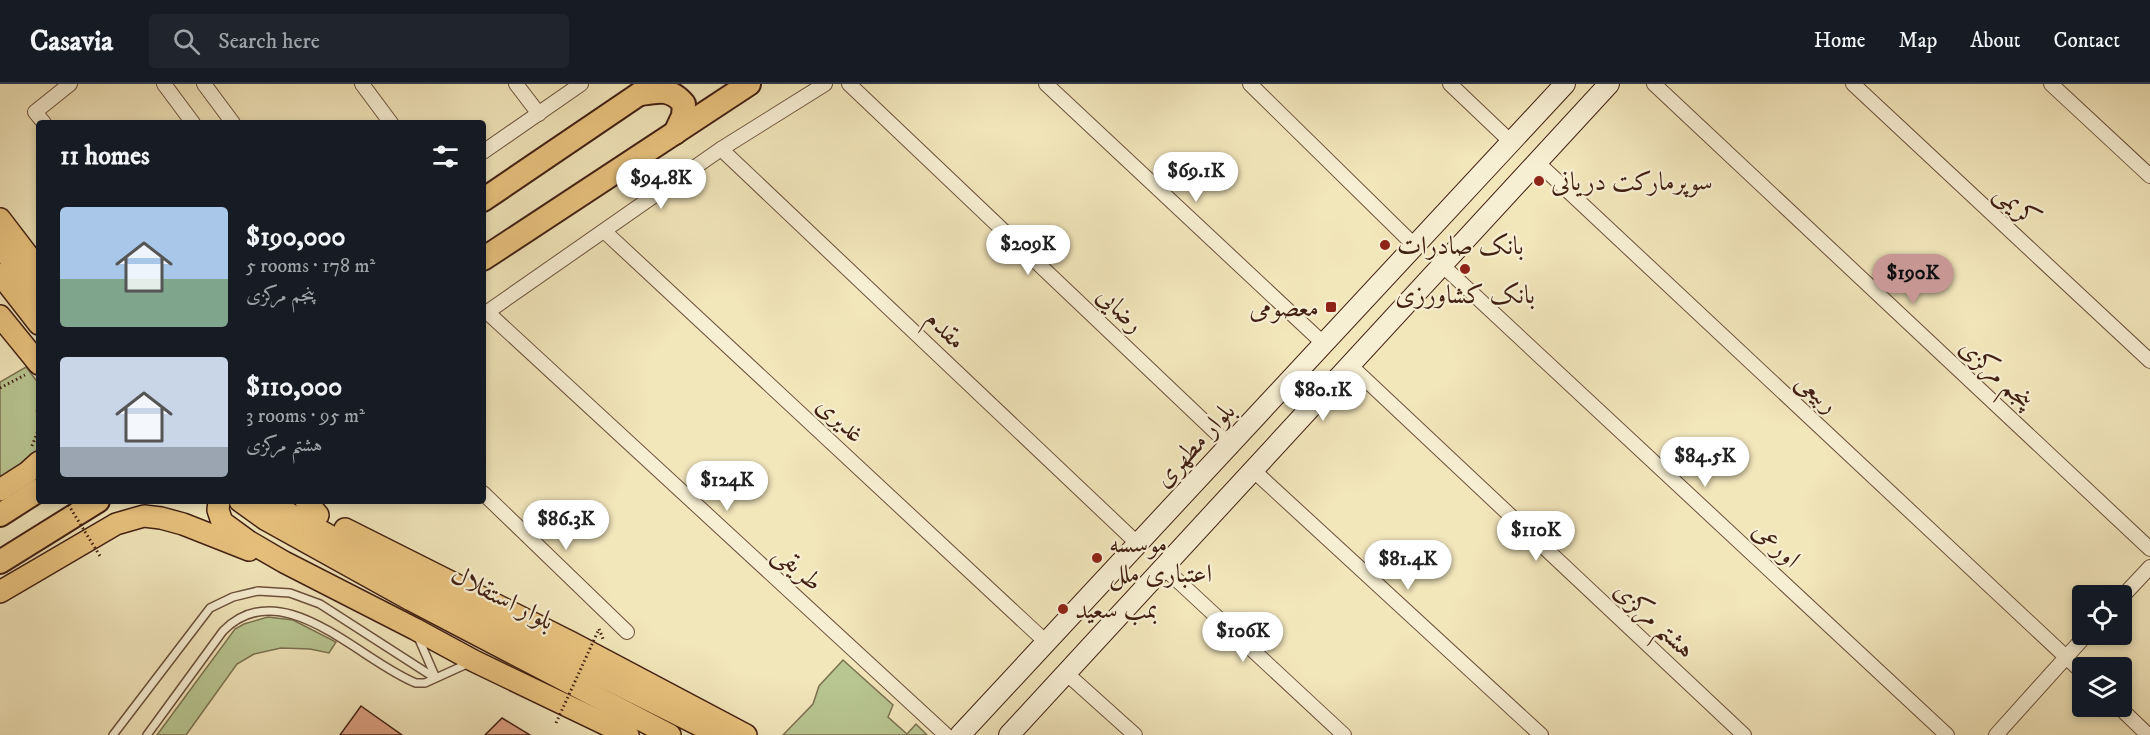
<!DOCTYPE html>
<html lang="en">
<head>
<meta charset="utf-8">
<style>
	:root { --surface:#171b24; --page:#20242c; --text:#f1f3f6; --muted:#9ea1a6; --line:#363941; --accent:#c59692 }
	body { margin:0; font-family:"IM FELL DW Pica",Amiri,serif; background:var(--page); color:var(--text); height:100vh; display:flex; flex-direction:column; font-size:22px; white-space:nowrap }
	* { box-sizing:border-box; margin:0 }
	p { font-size:20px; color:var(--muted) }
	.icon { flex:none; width:33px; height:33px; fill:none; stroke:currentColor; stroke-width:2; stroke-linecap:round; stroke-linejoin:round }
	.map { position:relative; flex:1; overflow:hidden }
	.panel { position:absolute; left:36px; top:36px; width:450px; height:384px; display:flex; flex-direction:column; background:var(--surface); border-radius:6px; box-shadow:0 3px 9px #0003 }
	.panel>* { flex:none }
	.buttons { position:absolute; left:2072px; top:501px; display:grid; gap:12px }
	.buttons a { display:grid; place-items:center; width:60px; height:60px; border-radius:6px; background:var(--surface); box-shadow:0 3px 9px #0003; font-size:30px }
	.price { position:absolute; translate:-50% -51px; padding:0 14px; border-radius:21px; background:#fff; color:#222; font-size:20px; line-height:39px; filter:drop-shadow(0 2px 3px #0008) }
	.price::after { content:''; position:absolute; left:50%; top:36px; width:18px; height:14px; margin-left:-9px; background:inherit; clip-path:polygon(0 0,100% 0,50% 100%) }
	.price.active { background:var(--accent); color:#111 }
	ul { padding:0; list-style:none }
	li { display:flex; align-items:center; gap:18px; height:150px; padding:0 24px }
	li span { display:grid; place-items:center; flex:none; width:168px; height:120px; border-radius:6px; color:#555 }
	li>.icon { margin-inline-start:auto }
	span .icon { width:72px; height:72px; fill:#fffc; stroke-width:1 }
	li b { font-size:26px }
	h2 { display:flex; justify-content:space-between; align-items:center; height:72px; padding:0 24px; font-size:26px }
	header { display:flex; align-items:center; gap:36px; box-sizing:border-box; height:84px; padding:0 30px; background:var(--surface); border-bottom:2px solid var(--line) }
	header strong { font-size:28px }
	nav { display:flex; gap:33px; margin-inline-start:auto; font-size:21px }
	.search { width:420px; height:54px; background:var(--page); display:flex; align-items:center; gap:15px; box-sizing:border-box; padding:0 21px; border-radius:6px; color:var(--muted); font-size:22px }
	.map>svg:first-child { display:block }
</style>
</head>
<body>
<header>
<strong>Casavia</strong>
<div class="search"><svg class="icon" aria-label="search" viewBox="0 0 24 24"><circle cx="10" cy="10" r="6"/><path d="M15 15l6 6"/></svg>Search here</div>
<nav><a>Home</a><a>Map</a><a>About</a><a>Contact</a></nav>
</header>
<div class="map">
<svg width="2150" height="651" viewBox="0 0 2150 651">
	<rect width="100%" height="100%" fill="#f2e6bb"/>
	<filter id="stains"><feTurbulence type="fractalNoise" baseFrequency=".00333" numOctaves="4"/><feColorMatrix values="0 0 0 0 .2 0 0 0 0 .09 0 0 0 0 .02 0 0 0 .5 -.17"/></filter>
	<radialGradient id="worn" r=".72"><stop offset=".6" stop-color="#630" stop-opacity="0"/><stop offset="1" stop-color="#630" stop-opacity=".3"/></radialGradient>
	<g fill="#b8c692" stroke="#7c7252" stroke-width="1.5">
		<polygon points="26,283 39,300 39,368 0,401 0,298"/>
		<polygon points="268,533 293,536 336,558 329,569 310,565 281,564 254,570 237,580 186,651 157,651 235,545 244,540"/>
		<polygon points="843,576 893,621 888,633 907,650 916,640 927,651 783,651 813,620 819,602"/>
	</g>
	<g fill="#dfa184" stroke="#411f12" stroke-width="1.5">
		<polygon points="361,622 402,651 340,651"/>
		<polygon points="502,634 530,651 485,651"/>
	</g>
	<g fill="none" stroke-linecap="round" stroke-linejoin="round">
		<g stroke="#6d513c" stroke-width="10">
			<g id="service">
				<polyline points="418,553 435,592"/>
				<polyline points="113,651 210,524 233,513 258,507 290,509 320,520 435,594"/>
				<path d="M147 651 223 547C282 487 361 578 416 599H425L469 579"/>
			</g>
		</g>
		<g stroke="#6d513c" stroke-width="16">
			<g id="minor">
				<polyline points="164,0 193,39"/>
				<polyline points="204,0 233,39"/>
				<polyline points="362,0 391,39"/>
				<polyline points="516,0 539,30"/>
				<polyline points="849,0 1229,361"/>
				<polyline points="1046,0 1324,260"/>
				<polyline points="1250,0 1415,162"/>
				<polyline points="1450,0 1511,58"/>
				<polyline points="1654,0 2150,465"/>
				<polyline points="1853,0 2150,277"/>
				<polyline points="2051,0 2150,92"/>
				<polyline points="44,39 35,28 70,0"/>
				<polyline points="721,65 1138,460"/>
				<polyline points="483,68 581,0"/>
				<polyline points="1537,78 2082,588"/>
				<polyline points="604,147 1046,558"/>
				<polyline points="1442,181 1947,651"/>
				<polyline points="487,228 946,651"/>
				<polyline points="483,231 721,65 825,0"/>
				<polyline points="1350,281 1744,651"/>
				<polyline points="1253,386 1541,651"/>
				<polyline points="483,409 627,548"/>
				<polyline points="1163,483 1344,651"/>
				<polyline points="2121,514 2150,483"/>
				<polyline points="1066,589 1135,651"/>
				<polyline points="2118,622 2148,651"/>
				<polyline points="1996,651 2087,550"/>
			</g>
		</g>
		<g stroke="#411f12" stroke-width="22">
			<g id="secondary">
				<polyline points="960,651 1565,0"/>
				<polyline points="1009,651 1609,0"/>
			</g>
		</g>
		<g stroke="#411f12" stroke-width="24">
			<g id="primary">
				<polyline points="0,135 39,186"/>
				<polyline points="0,161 39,213"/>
				<polyline points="0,190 39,240"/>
				<polyline points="0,232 39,280"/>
				<polyline points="0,406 28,388 39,378"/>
				<polyline points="219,417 218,426 222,438 248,457 284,478 415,545 474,577 628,651"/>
				<polyline points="240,417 265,435 411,516 670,651"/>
				<polyline points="266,417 423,503 719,651"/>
				<polyline points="306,417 318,431"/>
				<polyline points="345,445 572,559 746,651"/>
				<polyline points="0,508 116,440 144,432 161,434 183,440 249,466"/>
			</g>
		</g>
		<g stroke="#411f12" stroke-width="26">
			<g id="trunk">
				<path d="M641 10C659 7 671 4 684 20L683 32 675 49"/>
				<polyline points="483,116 654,0"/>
				<polyline points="483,175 749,0"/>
				<polyline points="0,431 39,406"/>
				<polyline points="0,478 98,417"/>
			</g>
		</g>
		<g stroke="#411f12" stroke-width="3" stroke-dasharray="1.5 3" stroke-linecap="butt">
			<polyline points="0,304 25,291"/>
			<polyline points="32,362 39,344 37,324 39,324"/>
			<polyline points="599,545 603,555"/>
		</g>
		<use href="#service" stroke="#f7efd3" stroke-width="7"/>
		<use href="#minor" stroke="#f7efd3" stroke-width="14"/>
		<use href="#secondary" stroke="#f7efd3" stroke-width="20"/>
		<use href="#primary" stroke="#e9c37e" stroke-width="21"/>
		<use href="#trunk" stroke="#e9c37e" stroke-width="22"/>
		<g stroke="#411f12" stroke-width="3" stroke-dasharray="1.5 3" stroke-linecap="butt">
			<polyline points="66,417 100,472"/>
			<polyline points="556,639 599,545"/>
		</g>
	</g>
	<g fill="#8f2418" stroke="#f7efd3" stroke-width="2">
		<circle cx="1539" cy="97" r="6"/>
		<circle cx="1385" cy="161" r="6"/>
		<circle cx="1465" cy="185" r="6"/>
		<rect x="1325" y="217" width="12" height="12" rx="3"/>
		<circle cx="1097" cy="474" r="6"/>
		<circle cx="1063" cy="525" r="6"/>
	</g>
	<g text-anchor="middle" stroke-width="4.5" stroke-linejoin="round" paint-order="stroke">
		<g font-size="26" fill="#411f12" stroke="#f7efd3" text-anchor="start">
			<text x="1551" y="106">سوپرمارکت دریانی</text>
			<text x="1397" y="170">بانک صادرات</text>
			<text x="1465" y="219" text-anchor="middle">بانک کشاورزی</text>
			<text x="1319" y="232" text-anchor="end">معصومی</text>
			<text x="1109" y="468">موسسه<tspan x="1109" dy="30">اعتباری ملل</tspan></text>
			<text x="1075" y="534">بمب سعید</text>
		</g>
		<g font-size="26" fill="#411f12" stroke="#f7efd3">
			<text transform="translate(2018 121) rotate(43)" y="9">کریمی</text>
			<text transform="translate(1121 225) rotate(44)" y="9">رضایی</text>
			<text transform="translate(946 245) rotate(44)" y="9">مقدم</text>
			<text transform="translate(1997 289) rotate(43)" y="9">پنجم مرکزی</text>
			<text transform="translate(1818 308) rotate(43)" y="9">ربیعی</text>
			<text transform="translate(841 335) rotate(43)" y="9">غدیری</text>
			<text transform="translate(1194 360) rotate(-47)" y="9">بلوار مطهری</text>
			<text transform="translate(1777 460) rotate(43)" y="9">اورعی</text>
			<text transform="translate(799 483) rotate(43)" y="9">طریقی</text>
			<text transform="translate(503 513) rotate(27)" y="9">بلوار استقلال</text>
			<text transform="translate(1655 535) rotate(43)" y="9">هشتم مرکزی</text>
		</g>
	</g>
	<rect width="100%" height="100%" filter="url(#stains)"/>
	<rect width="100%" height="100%" fill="url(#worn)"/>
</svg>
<div class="buttons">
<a><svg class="icon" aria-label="locate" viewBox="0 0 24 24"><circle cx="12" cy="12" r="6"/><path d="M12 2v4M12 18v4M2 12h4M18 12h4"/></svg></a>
<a><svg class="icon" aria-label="layers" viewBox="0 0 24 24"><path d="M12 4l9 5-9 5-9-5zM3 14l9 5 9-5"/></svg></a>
</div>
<b class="price" style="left:1196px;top:119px">$69.1K</b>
<b class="price" style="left:661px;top:126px">$94.8K</b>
<b class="price" style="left:1028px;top:192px">$209K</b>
<b class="price active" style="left:1913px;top:221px">$190K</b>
<b class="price" style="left:1323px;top:338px">$80.1K</b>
<b class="price" style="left:1705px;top:404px">$84.5K</b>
<b class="price" style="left:727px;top:428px">$124K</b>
<b class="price" style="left:566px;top:467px">$86.3K</b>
<b class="price" style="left:1536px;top:478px">$110K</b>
<b class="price" style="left:1408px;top:507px">$81.4K</b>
<b class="price" style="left:1243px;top:579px">$106K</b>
<section class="panel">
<h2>11 homes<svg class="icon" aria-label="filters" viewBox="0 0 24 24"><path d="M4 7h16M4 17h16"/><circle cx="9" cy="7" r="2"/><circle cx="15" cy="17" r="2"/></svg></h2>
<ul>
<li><span style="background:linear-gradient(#a9c7e8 60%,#7fa58c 0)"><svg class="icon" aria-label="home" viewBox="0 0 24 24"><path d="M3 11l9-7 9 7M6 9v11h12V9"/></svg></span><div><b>$190,000</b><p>5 rooms · 178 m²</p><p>پنجم مرکزی</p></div></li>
<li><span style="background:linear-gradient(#c9d6e8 75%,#9aa5b1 0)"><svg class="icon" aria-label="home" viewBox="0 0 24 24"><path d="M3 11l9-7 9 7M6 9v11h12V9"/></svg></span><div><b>$110,000</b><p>3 rooms · 95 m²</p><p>هشتم مرکزی</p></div></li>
</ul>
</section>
</div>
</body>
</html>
